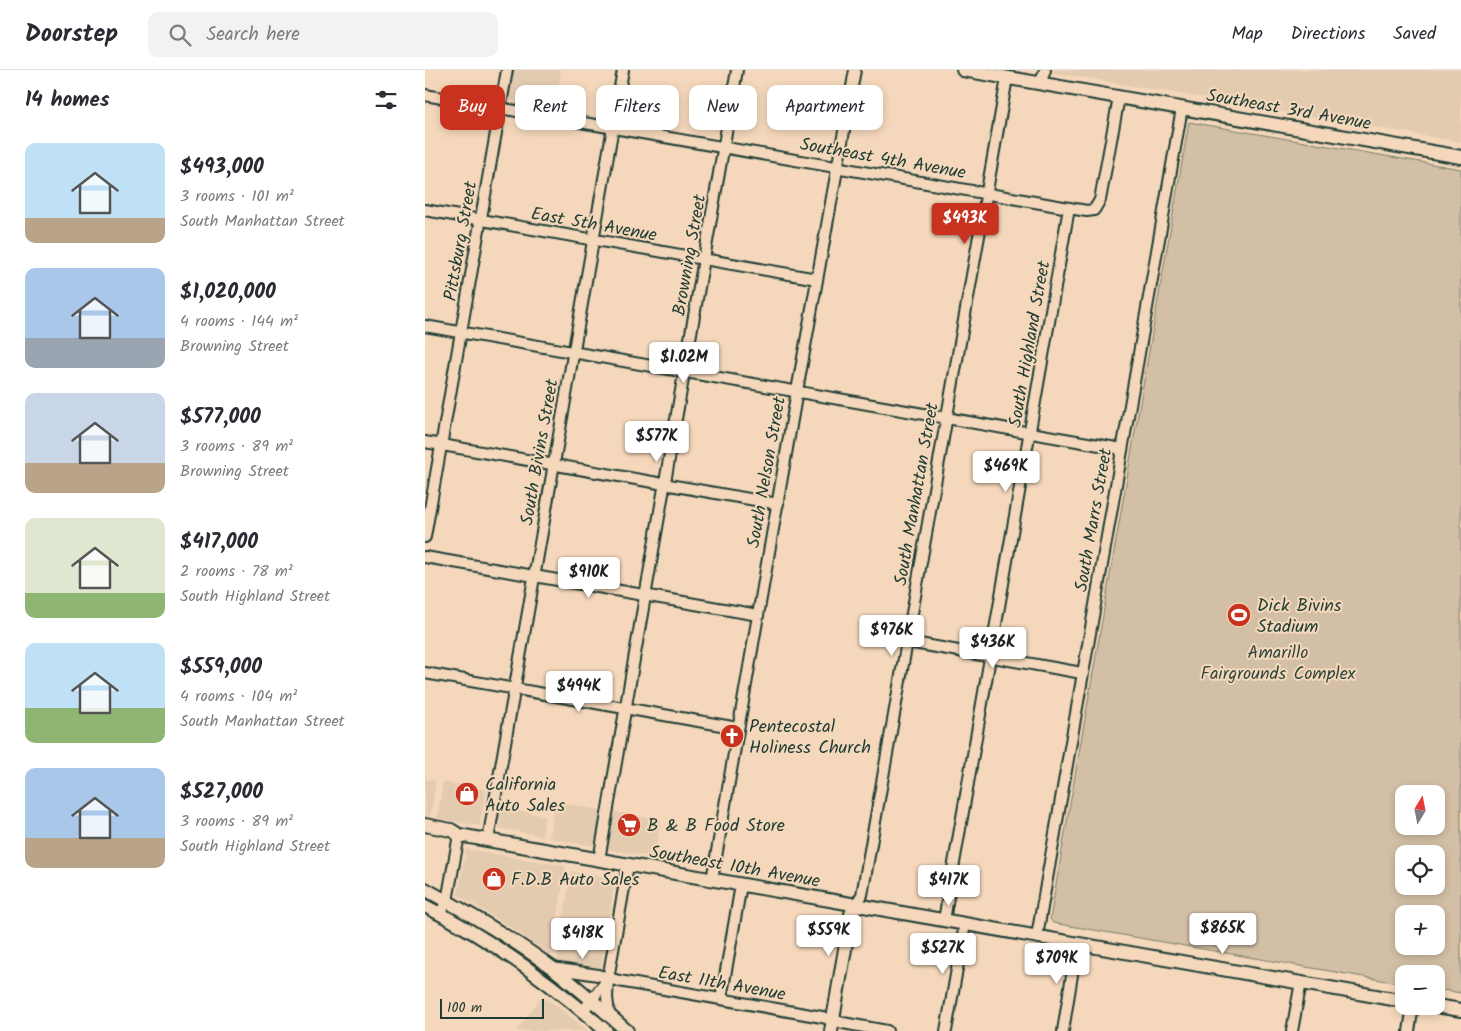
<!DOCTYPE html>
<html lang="en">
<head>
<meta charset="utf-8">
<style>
	:root { --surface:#fff; --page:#f2f2f3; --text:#2b2b33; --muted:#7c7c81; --line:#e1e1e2; --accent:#c8321e }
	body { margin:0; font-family:Kalam,sans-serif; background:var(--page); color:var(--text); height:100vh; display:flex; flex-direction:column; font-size:19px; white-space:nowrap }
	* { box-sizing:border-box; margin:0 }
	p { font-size:16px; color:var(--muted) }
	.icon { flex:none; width:28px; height:28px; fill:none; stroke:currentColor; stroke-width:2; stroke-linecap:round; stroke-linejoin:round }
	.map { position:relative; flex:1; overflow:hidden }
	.panel { display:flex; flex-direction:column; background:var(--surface); width:425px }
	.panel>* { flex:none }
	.banner { position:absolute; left:15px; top:15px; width:475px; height:45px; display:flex; gap:10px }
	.needle { width:32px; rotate:10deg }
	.fabs { position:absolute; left:970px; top:715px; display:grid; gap:10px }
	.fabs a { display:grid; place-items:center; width:50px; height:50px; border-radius:10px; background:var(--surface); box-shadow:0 2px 8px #0003; font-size:25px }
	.scale { position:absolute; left:15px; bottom:12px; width:104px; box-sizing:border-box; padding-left:5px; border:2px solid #1f3d34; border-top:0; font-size:14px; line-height:18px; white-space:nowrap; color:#1f3d34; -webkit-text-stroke:4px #f5d8bb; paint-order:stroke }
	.price { position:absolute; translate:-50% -42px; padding:0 11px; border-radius:5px; background:#fff; color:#222; font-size:16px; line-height:32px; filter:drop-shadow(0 1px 2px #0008) }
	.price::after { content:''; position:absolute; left:50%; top:30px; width:15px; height:11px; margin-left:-8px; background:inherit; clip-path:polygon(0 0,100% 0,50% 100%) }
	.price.selected { background:var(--accent); color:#fff }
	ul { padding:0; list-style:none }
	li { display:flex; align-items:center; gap:15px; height:125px; padding:0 25px }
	li span { display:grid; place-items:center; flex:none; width:140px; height:100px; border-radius:10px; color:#555 }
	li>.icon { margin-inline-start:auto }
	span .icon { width:60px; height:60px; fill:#fffc; stroke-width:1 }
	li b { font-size:21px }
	h2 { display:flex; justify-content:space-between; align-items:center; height:60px; padding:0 25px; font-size:21px }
	.pill { padding:0 18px; border-radius:10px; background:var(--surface); box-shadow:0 2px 8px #0003; font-size:18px; line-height:45px }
	.pill.selected { background:var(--accent); color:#fff }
	header { display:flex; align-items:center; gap:30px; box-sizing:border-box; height:70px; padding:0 25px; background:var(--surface); border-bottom:1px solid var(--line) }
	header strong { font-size:24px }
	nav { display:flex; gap:28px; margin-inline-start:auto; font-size:18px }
	.search { width:350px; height:45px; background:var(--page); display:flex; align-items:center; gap:12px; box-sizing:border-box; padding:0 18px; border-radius:10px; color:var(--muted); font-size:19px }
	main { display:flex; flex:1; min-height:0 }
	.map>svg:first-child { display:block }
</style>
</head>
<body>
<header>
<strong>Doorstep</strong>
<div class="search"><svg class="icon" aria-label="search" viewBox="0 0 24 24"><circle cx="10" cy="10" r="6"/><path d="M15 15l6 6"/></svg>Search here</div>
<nav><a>Map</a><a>Directions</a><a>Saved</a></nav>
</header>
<main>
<section class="panel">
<h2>14 homes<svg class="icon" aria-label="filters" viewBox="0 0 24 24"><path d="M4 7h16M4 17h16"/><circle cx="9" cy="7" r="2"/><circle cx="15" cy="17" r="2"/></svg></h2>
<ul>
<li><span style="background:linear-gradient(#bfe0f5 75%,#b9a48a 0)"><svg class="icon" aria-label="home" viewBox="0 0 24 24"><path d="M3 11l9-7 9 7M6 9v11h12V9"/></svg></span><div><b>$493,000</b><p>3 rooms · 101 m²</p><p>South Manhattan Street</p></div></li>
<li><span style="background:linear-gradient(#a9c7e8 70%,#9aa5b1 0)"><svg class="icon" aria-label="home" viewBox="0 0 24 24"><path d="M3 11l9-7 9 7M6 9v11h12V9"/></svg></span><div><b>$1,020,000</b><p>4 rooms · 144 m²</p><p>Browning Street</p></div></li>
<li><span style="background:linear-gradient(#c9d6e8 70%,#b9a48a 0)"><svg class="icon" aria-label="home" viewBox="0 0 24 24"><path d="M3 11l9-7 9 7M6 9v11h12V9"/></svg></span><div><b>$577,000</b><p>3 rooms · 89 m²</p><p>Browning Street</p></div></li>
<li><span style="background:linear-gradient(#dfe7d0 75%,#8fb573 0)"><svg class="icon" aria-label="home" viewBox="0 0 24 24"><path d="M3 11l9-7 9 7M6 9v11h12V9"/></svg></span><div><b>$417,000</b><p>2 rooms · 78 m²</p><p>South Highland Street</p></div></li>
<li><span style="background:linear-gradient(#bfe0f5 65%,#8fb573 0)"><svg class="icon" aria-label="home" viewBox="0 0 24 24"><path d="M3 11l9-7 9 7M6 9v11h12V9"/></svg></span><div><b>$559,000</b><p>4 rooms · 104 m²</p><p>South Manhattan Street</p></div></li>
<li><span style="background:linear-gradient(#a9c7e8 70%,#b9a48a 0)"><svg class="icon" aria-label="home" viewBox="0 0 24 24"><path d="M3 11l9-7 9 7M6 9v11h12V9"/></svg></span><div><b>$527,000</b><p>3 rooms · 89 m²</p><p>South Highland Street</p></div></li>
</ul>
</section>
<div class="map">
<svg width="1036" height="961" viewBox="0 0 1036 961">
	<rect width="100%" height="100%" fill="#f5d8bb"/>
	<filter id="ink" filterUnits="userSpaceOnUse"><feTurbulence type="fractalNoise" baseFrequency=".02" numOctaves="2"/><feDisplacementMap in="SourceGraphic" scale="10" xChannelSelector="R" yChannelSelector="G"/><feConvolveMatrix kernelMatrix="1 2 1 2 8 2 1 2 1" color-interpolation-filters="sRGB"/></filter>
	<g filter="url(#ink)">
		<g fill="#e3cbb0">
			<polygon points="88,0 136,0 130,37 83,30"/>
			<polygon points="614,0 1036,0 1036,72"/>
			<polygon points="0,709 11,711 5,747 0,746"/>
			<polygon points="18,712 61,720 55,756 12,748"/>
			<polygon points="130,732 176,740 170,774 168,776 124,768"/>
			<polygon points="77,738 120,746 117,766 74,758"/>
			<polygon points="190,742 236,750 229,787 185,780 183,777"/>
			<polygon points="41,779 141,796 126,886 90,860 33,825"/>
			<polygon points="146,801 190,809 176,899 132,892"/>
			<polygon points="117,926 136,939 163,961 91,961"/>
		</g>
		<path fill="#d2bfa5" stroke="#787e6c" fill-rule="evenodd" d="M764 52 1036 99V923L1011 919V904H979V914L628 853 625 849ZM979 724H1011V756H979ZM979 784H1011V816H979ZM979 844H1011V876H979Z"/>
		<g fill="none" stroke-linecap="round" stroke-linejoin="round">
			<g stroke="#1f3d34" stroke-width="14">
				<g id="minor">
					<polyline points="615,14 620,0"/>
					<polyline points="0,25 644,138"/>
					<polyline points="0,140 392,209"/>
					<polyline points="0,256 697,379"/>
					<polyline points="0,372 353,434"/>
					<polyline points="0,467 82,0"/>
					<polyline points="0,487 333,545"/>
					<polyline points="483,572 657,603"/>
					<polyline points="0,603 313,658"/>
					<polyline points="63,770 198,0"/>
					<polyline points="174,790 312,0"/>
					<polyline points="287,810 372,321 430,0"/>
					<polyline points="431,834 437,825 582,8"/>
					<polyline points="15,844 22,831 34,765"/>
					<polyline points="519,850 644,138 662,141 669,140 675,130 694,27"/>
					<polyline points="612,866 757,38"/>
					<polyline points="127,898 173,905 194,911 397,947 418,953 462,961"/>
					<polyline points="296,929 316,815"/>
					<polyline points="162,936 183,909"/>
					<polyline points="184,945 182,927 183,909 203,795"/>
					<polyline points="521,961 540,854"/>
					<polyline points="638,961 652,874"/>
					<polyline points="867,961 876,912"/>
					<polyline points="984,961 988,936"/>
				</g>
			</g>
			<g stroke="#1f3d34" stroke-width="16">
				<g id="major">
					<polyline points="538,0 1036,87"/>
					<polyline points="0,755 26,760 34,765 119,780 979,931"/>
					<path d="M0 819C43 843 87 868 126 897 153 917 177 939 202 961"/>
					<path d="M0 836C66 869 126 913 181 961"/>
					<polyline points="1011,936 1036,940"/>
					<polyline points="406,961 426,844 431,834"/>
				</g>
			</g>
			<use href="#minor" stroke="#f5d8bb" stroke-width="10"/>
			<use href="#major" stroke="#f5d8bb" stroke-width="12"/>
		</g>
	</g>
	<defs>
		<g id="stadium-disc" transform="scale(1.25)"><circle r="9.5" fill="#c8321e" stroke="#f5d8bb"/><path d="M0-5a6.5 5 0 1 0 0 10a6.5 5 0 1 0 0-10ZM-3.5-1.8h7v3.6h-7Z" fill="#fff"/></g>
		<g id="church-disc" transform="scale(1.25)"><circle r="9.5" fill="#c8321e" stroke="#f5d8bb"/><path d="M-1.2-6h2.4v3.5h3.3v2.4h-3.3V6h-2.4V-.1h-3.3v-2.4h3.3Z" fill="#fff"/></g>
		<g id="shop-disc" transform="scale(1.25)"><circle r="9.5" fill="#c8321e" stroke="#f5d8bb"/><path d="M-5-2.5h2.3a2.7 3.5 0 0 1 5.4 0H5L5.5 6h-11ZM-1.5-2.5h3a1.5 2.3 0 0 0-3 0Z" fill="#fff"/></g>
		<g id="supermarket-disc" transform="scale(1.25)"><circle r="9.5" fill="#c8321e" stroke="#f5d8bb"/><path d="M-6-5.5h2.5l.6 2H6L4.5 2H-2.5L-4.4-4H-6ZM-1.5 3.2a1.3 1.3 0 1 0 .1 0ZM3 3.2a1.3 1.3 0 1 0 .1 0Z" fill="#fff"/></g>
	</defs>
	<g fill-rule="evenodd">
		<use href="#stadium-disc" x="814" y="545"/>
		<use href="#church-disc" x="307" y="666"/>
		<use href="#shop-disc" x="42" y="724"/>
		<use href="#supermarket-disc" x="204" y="755"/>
		<use href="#shop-disc" x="69" y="809"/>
	</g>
	<g text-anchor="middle" stroke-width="4" stroke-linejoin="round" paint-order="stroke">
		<g font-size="18" fill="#1f3d34" stroke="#f5d8bb">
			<text transform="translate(864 39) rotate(10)" y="6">Southeast 3rd Avenue</text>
			<text transform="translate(458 88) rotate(10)" y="6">Southeast 4th Avenue</text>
			<text transform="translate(169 154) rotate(10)" y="6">East 5th Avenue</text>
			<text transform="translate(35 171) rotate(-80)" y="6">Pittsburg Street</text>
			<text transform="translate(264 185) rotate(-80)" y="6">Browning Street</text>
			<text transform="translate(604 274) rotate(-80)" y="6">South Highland Street</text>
			<text transform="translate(114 382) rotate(-80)" y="6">South Bivins Street</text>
			<text transform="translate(341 402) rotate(-80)" y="6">South Nelson Street</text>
			<text transform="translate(491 424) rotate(-80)" y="6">South Manhattan Street</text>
			<text transform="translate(668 450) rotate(-80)" y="6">South Marrs Street</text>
			<text transform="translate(310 796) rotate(10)" y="6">Southeast 10th Avenue</text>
			<text transform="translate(297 913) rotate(10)" y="6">East 11th Avenue</text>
		</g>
		<g font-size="18" fill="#1f3d34" stroke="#f5d8bb" text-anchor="start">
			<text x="832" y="541">Dick Bivins<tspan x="832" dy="21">Stadium</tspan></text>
			<text x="324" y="662">Pentecostal<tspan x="324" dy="21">Holiness Church</tspan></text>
			<text x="60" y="720">California<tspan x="60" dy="21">Auto Sales</tspan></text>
			<text x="222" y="761">B &amp; B Food Store</text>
			<text x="86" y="815">F.D.B Auto Sales</text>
		</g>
		<g font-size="18" fill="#314a3f" stroke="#f5d8bb">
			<text x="853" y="588">Amarillo<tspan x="853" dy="21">Fairgrounds Complex</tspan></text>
		</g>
	</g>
</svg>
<div class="fabs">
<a><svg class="needle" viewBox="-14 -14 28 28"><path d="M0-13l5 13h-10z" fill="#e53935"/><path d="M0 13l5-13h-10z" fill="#7c7c81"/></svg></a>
<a><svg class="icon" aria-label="locate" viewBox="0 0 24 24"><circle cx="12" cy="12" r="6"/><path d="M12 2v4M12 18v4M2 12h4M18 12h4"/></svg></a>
<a>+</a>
<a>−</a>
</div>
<div class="scale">100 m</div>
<b class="price selected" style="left:540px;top:175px">$493K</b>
<b class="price" style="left:259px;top:314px">$1.02M</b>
<b class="price" style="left:232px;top:393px">$577K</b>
<b class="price" style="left:581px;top:423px">$469K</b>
<b class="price" style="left:164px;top:529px">$910K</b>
<b class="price" style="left:467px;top:587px">$976K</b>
<b class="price" style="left:568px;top:599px">$436K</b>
<b class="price" style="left:154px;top:643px">$494K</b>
<b class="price" style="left:524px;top:837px">$417K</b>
<b class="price" style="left:798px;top:885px">$865K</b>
<b class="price" style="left:404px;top:887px">$559K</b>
<b class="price" style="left:158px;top:890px">$418K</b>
<b class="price" style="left:518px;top:905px">$527K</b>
<b class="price" style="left:632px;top:915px">$709K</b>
<div class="banner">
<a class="pill selected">Buy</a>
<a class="pill">Rent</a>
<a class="pill">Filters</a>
<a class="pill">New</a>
<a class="pill">Apartment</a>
</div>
</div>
</main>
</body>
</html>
